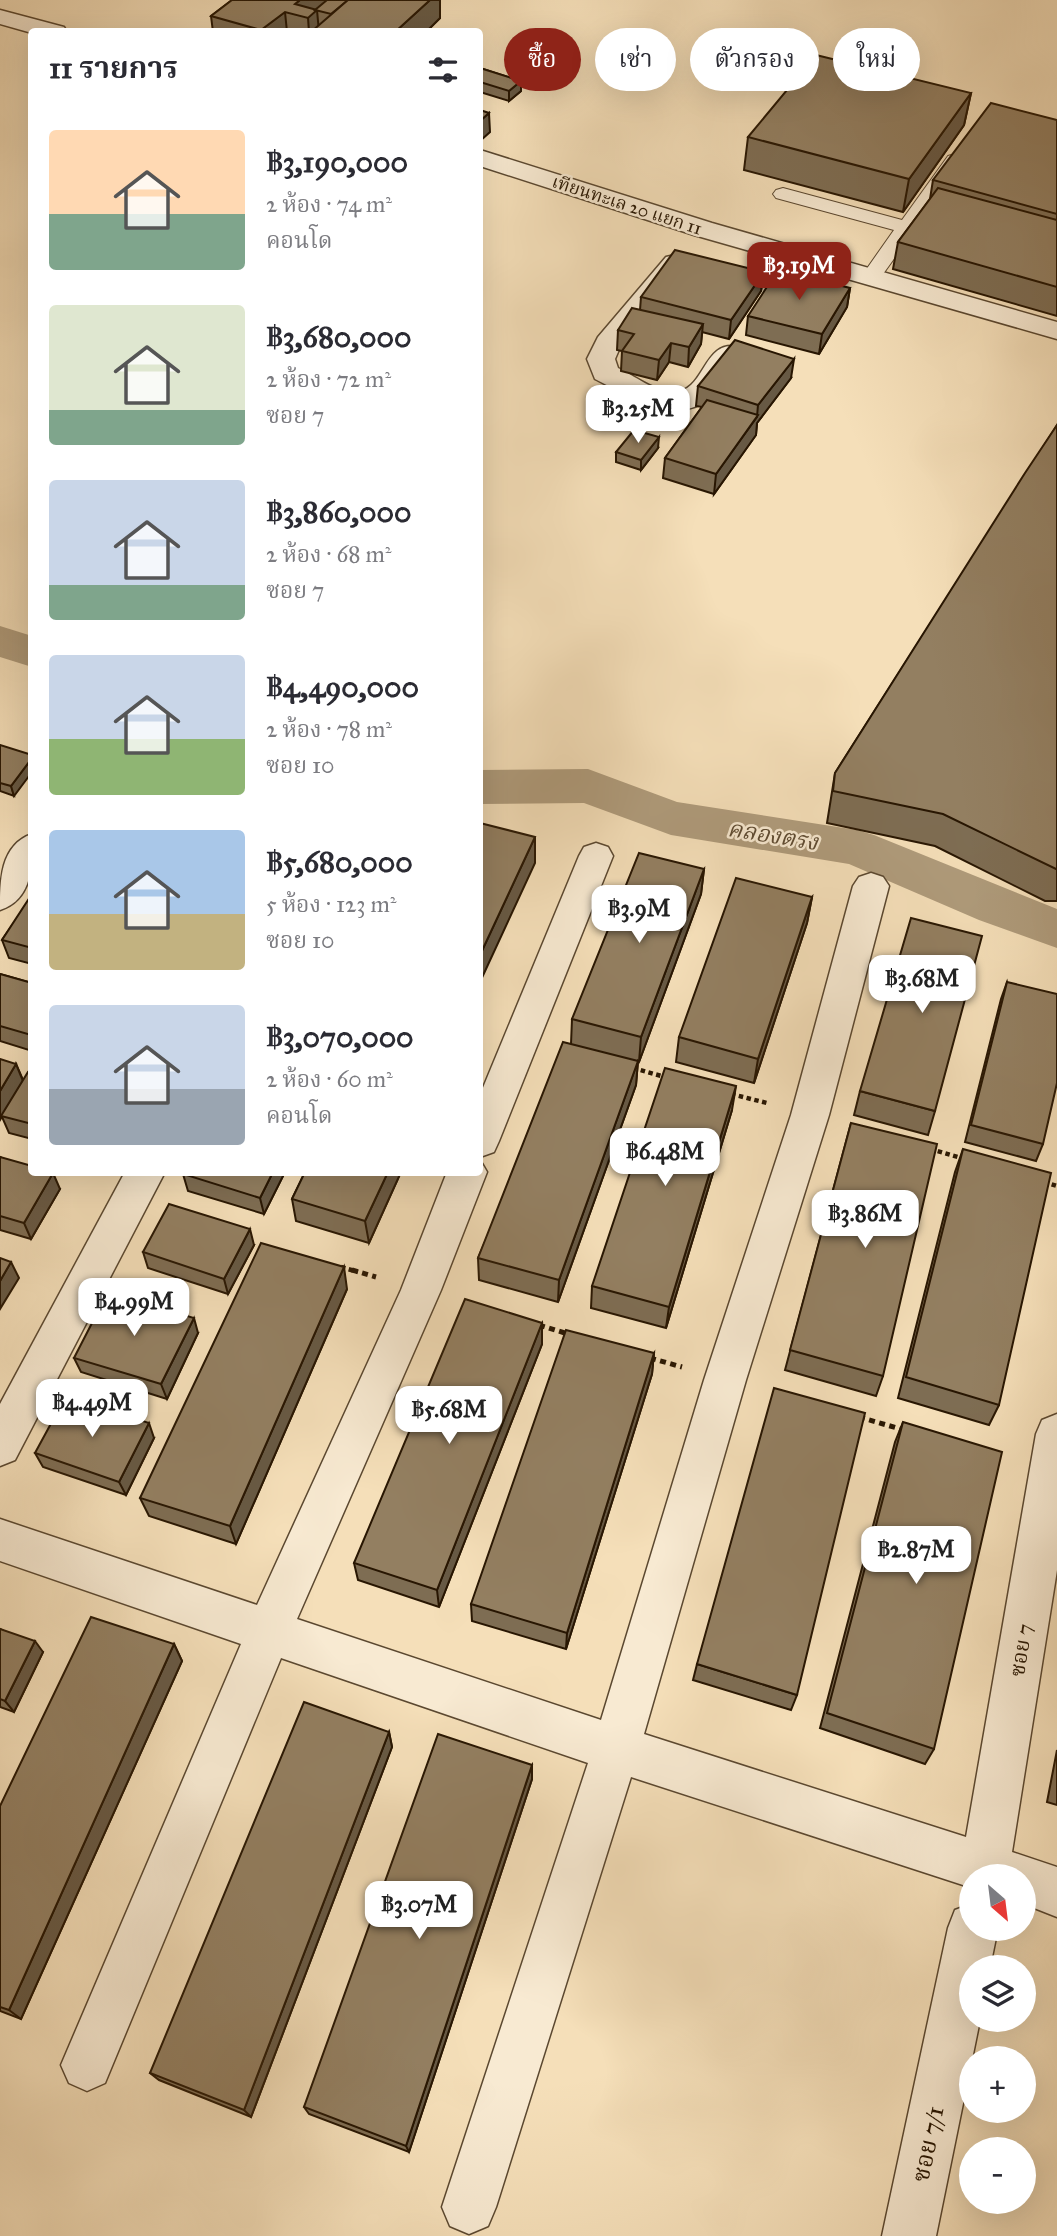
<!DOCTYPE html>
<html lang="th">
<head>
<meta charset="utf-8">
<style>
	:root { --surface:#fff; --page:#f2f2f3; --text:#2b2b33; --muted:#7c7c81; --accent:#8f2418 }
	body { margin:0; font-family:"IM FELL Great Primer","Noto Serif Thai",serif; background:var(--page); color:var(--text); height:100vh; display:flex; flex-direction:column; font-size:26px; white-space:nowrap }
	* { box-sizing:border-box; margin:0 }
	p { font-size:23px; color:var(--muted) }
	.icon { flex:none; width:38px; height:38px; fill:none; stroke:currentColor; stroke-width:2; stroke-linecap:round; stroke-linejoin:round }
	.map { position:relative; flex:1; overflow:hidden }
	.side { position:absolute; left:28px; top:28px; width:455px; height:1148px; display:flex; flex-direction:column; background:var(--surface); border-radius:7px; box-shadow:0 7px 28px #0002 }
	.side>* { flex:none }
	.banner { position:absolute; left:504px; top:28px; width:448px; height:63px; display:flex; gap:14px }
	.needle { width:46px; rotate:152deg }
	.controls { position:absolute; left:959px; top:1864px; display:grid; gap:14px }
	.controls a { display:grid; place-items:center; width:77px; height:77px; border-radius:50%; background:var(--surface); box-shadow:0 7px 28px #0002; font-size:35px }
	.price { position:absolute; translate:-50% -60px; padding:0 16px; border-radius:14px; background:#fff; color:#222; font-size:23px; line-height:46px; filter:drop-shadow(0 2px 4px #0008) }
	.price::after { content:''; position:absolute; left:50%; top:42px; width:21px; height:16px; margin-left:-10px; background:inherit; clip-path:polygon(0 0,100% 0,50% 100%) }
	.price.on { background:var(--accent); color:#fff }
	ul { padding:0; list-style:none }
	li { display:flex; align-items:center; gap:21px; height:175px; padding:0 21px }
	li span { display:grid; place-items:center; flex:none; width:196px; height:140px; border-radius:7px; color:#555 }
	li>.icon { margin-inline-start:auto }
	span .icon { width:84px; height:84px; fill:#fffc; stroke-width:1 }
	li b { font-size:30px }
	h2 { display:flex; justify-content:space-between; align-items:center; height:84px; padding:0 21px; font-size:30px }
	.tag { padding:0 24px; border-radius:32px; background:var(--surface); box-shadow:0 7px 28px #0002; font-size:24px; line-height:63px }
	.tag.on { background:var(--accent); color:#fff }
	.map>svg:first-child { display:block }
</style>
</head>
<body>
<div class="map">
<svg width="1057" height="2236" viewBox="0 0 1057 2236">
	<rect width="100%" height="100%" fill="#f5dfb9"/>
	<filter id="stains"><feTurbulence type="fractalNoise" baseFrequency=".00286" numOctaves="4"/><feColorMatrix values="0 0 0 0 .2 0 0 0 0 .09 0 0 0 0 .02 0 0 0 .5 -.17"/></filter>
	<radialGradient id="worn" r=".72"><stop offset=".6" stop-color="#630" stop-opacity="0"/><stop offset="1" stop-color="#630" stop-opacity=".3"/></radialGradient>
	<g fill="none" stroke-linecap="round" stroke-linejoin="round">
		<g fill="#af9b7b" fill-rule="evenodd">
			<polygon points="0,626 32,636 32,667 0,657"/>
			<polygon points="588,769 677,802 857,830 874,835 1057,909 1057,948 979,920 849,864 671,835 584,803 480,804 480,770"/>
		</g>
		<g stroke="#5b4830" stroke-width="2">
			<polygon id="lane" points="955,154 965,160 878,281 864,281 861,277 894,230 776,198 773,194 776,190 783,188 902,220 948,156"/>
		</g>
		<g stroke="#5b4830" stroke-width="3">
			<g id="street">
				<polygon points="0,10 64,27 67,32 32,33 0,24"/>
				<polygon points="480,150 712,223 1057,322 1057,339 694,235 480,166"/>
				<path d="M675 255 684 257 688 263 621 345 615 359 618 368C635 376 653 391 673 392 706 393 702 338 739 347L743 353C733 367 724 385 711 397 677 428 627 395 595 379L587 359 598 337 666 257Z"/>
				<path d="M32 834C32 863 34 899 0 910 0 881 0 845 32 834Z"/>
				<polygon points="596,843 608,847 613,856 499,1141 494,1152 480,1157 480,1095 579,856 584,847"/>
				<polygon points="871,873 883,877 889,886 829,1115 746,1380 644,1734 966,1837 1036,1434 1042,1420 1057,1414 1057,1570 1012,1852 1057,1867 1057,1917 1024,1904 1024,1876 971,1876 971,1895 967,1893 963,1885 631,1777 496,2207 488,2226 469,2234 450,2226 442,2207 588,1763 281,1658 105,2083 87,2091 69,2083 61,2065 241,1644 0,1561 0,1519 257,1605 401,1290 447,1172 480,1172 480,1160 487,1172 441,1290 297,1619 601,1720 704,1380 791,1115 853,886 859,877"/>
				<polygon points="125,1172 165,1172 15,1460 0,1466 0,1404"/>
				<polygon points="971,1904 971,1928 998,1928 990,1967 971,1967 971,2020 980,2020 936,2236 882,2236 948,1928 955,1910"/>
			</g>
		</g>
		<g stroke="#281602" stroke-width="4.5" stroke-dasharray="4.5 3.5" stroke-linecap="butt">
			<polyline points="633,1068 665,1077"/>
			<polyline points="731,1094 767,1103"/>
			<polyline points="930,1149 965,1159"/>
			<polyline points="1044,1182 1057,1186"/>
			<polyline points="341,1267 358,1272"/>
		</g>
		<g stroke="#281602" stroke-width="5" stroke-dasharray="6 4.5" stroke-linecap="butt">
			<polyline points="352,1270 376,1277"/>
			<polyline points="539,1325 568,1334"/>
			<polyline points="650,1358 682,1367"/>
			<polyline points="859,1417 904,1430"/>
		</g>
		<use href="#lane" fill="#f8ead2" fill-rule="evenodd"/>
		<use href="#street" fill="#f8ead2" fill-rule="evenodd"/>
	</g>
	<g fill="#7e6d53" stroke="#281602" stroke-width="2">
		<polygon points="232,0 440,0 440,18 426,32 213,32 211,16"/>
		<polygon points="480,68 521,81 521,91 509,101 480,92"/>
		<polygon points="971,93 964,125 903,212 744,170 748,137"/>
		<polygon points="1057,120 1057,316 893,269 898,242 930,199 933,180"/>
		<polygon points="764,272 761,291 729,339 702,332 701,344 688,367 669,362 657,380 621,371 622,351 617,350 618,330 640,310 641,297"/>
		<polygon points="850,288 847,307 819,354 746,335 748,316"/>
		<polygon points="791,378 757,423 756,435 714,494 663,478 665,458 702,407 696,406 698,386"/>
		<polygon points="1057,425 1057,901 1045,901 935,846 827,823 835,773"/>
		<polygon points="658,448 641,470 616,462 616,452"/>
		<polygon points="0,745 14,796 0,791"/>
		<polygon points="704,869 701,894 639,1062 638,1061 636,1085 558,1302 479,1280 478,1258 571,1044 572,1019"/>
		<polygon points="32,897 32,964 9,958 2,940"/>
		<polygon points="812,897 807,923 754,1083 676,1062 679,1037"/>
		<polygon points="0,974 32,983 32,1051 0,1041"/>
		<polygon points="1007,982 1043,1144 1036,1161 965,1142 1001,999"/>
		<polygon points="16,1064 23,1080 32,1073 32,1139 9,1133 2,1117"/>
		<polygon points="860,1091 935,1111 928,1135 854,1115"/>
		<polygon points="732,1110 666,1328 591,1308 592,1286"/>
		<polygon points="851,1123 883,1376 876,1396 785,1370"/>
		<polygon points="963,1149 999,1405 989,1425 898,1398 955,1172"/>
		<polygon points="0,1157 60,1189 31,1239 0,1230"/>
		<polygon points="184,1172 285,1172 264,1214 188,1191 183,1174"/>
		<polygon points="305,1172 401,1172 369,1243 296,1221 292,1199"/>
		<polygon points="254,1245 228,1294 148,1268 143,1252"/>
		<polygon points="347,1289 236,1544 149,1516 140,1498"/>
		<polygon points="542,1323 542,1344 439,1607 358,1580 354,1563"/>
		<polygon points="198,1333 167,1399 81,1372 74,1358"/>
		<polygon points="654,1353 652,1374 566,1649 472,1621 471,1604"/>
		<polygon points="903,1422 934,1749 925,1764 820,1728 895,1442"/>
		<polygon points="154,1438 126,1495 43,1467 35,1453"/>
		<polygon points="0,1629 43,1652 14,1712 0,1707"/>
		<polygon points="174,1644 182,1661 21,2019 0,2011 0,1806"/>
		<polygon points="697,1664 797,1695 791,1710 693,1680"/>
		<polygon points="389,1732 392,1747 251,2117 159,2080 150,2073"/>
		<polygon points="1057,1750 1057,1805 1047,1802"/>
		<polygon points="532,1765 532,1779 409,2152 309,2114 304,2107"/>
	</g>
	<g fill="#675944" stroke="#281602" stroke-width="2">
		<polygon points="300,0 336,0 317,10 319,32 309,32 308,18 295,4"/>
		<polygon points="430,0 440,0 440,18 426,32 395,32"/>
		<polygon points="285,12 287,32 261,32 261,30"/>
		<polygon points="521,81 521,91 509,101 509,91"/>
		<polygon points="971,93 964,125 903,212 909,179"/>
		<polygon points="489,113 490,132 480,141 480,121"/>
		<polygon points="764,272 761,291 729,339 731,320"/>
		<polygon points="850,288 847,307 819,354 822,334"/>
		<polygon points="703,324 701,344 688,367 689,347"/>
		<polygon points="671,343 669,362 657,380 659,360"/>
		<polygon points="794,359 791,378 757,423 756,435 714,494 716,474 757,417 758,405"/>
		<polygon points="659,437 658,448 641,470 641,460"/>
		<polygon points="32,758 32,772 14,796 11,786"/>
		<polygon points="535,837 535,863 480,982 480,955"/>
		<polygon points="704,869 701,894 639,1062 641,1037"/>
		<polygon points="812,897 807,923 754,1083 758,1059"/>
		<polygon points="638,1061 636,1085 558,1302 559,1280"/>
		<polygon points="16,1064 23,1081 0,1120 0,1091"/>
		<polygon points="736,1086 732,1110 666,1328 669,1307"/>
		<polygon points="273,1172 285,1172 264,1214 260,1198"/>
		<polygon points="388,1172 401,1172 369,1243 365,1221"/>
		<polygon points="53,1173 60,1189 31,1239 24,1223"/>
		<polygon points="250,1229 254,1245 228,1294 224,1279"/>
		<polygon points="11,1262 19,1278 0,1309 0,1281"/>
		<polygon points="344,1267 347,1289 236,1544 230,1526"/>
		<polygon points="194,1318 198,1333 167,1399 161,1384"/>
		<polygon points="542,1323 542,1344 439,1607 437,1590"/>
		<polygon points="654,1353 652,1374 566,1649 567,1633"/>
		<polygon points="149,1423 154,1438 126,1495 119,1482"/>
		<polygon points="35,1641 43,1652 14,1712 5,1701"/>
		<polygon points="174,1644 182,1661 21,2019 9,2010"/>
		<polygon points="389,1732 392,1747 251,2117 244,2110"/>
		<polygon points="532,1765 532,1779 409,2152 406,2146"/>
	</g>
	<g fill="#937f61" stroke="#281602" stroke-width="2">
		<polygon points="232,0 300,0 295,4 317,10 308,18 285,12 261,30 211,16"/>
		<polygon points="327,0 348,0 331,14 315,10"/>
		<polygon points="348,0 430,0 395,32 311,32"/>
		<polygon points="816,55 971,93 909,179 748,137"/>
		<polygon points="480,68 521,81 509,91 480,82"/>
		<polygon points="991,103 1057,120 1057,214 933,180"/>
		<polygon points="480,110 489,113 480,121"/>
		<polygon points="938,188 1057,220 1057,287 898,242"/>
		<polygon points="675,250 764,272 731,320 641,297"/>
		<polygon points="778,270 850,288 822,334 748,316"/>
		<polygon points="632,308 703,324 689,347 671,343 659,360 622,351 634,334 618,330"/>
		<polygon points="735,340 794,359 758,405 698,386"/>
		<polygon points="707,400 758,415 716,474 665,458"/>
		<polygon points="1057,425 1057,869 1056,869 943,814 833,791 835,773 1025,473"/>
		<polygon points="634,430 659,437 641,460 616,452"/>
		<polygon points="0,745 32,755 32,758 11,786 0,783"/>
		<polygon points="480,823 535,837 480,955"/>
		<polygon points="639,853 704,869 641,1037 572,1019"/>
		<polygon points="736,878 812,897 758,1059 679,1037"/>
		<polygon points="30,897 32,897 32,948 2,940"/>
		<polygon points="911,918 982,936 935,1111 860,1091"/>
		<polygon points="0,974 32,983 31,1035 0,1026"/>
		<polygon points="1007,982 1057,994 1057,1083 1043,1144 971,1125"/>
		<polygon points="563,1042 638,1061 559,1280 478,1258"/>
		<polygon points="0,1059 16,1064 0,1091"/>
		<polygon points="665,1068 736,1086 669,1307 592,1286"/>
		<polygon points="28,1072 32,1073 32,1124 1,1116"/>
		<polygon points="851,1123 937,1144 883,1376 790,1350"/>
		<polygon points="963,1149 1051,1173 999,1405 906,1377"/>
		<polygon points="0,1157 32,1166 32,1172 53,1173 24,1223 0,1216"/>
		<polygon points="184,1172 273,1172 260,1198 183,1174"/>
		<polygon points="305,1172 388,1172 365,1221 292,1199"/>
		<polygon points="169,1204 250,1229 224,1279 143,1252"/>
		<polygon points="261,1243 344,1267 230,1526 140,1498"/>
		<polygon points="0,1258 11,1262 0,1281"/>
		<polygon points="108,1292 194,1318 161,1384 74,1358"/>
		<polygon points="465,1299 542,1323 437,1590 354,1563"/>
		<polygon points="566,1330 654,1353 567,1633 471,1604"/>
		<polygon points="774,1388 865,1413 797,1695 697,1664"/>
		<polygon points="66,1396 149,1423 119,1482 35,1453"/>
		<polygon points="903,1422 1002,1452 934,1749 827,1713"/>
		<polygon points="91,1617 174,1644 9,2010 0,2007 0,1806"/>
		<polygon points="0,1629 35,1641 5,1701 0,1699"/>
		<polygon points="304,1702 389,1732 244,2110 150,2073"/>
		<polygon points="438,1734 532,1765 406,2146 304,2107"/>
	</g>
	<g text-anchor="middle" stroke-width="5" stroke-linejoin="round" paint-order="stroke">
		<g font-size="18" fill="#281602" stroke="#f8ead2">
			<text transform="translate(627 205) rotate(18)" y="6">เทียนทะเล 20 แยก 11</text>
		</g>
		<g font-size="21" fill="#281602" stroke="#f8ead2">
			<text transform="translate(1021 1650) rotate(-81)" y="7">ซอย 7</text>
		</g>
		<g font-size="23" font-style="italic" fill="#5e4b32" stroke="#f8ead2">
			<text transform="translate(773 835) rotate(9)" y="8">คลองตรง</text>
		</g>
		<g font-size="24" fill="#281602" stroke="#f8ead2">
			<text transform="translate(928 2144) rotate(-78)" y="8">ซอย 7/1</text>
		</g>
	</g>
	<rect width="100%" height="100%" filter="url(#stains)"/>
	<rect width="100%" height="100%" fill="url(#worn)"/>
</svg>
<div class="controls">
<a><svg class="needle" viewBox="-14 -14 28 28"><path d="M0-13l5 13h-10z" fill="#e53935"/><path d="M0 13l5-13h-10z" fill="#7c7c81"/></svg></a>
<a><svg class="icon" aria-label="layers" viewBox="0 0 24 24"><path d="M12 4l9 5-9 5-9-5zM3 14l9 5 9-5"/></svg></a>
<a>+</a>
<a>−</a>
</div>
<b class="price on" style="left:799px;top:302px">฿3.19M</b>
<b class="price" style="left:638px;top:445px">฿3.25M</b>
<b class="price" style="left:639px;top:945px">฿3.9M</b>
<b class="price" style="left:922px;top:1015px">฿3.68M</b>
<b class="price" style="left:665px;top:1188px">฿6.48M</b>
<b class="price" style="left:865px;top:1250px">฿3.86M</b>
<b class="price" style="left:134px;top:1338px">฿4.99M</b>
<b class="price" style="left:92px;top:1439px">฿4.49M</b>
<b class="price" style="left:449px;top:1446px">฿5.68M</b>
<b class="price" style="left:916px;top:1586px">฿2.87M</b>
<b class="price" style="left:419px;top:1941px">฿3.07M</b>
<div class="banner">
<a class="tag on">ซื้อ</a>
<a class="tag">เช่า</a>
<a class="tag">ตัวกรอง</a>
<a class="tag">ใหม่</a>
</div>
<section class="side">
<h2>11 รายการ<svg class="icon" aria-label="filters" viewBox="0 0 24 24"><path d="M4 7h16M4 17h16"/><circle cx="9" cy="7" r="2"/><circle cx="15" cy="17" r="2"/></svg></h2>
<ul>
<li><span style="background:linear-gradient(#ffd9b3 60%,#7fa58c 0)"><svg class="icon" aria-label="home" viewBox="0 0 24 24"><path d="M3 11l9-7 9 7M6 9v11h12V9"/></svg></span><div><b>฿3,190,000</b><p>2 ห้อง · 74 m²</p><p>คอนโด</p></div></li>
<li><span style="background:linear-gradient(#dfe7d0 75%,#7fa58c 0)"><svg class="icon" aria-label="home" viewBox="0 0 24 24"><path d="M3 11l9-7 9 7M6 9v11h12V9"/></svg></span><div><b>฿3,680,000</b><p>2 ห้อง · 72 m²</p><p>ซอย 7</p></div></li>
<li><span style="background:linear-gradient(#c9d6e8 75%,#7fa58c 0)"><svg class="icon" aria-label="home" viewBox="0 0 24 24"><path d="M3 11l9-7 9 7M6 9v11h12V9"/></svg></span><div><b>฿3,860,000</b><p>2 ห้อง · 68 m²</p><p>ซอย 7</p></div></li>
<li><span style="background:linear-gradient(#c9d6e8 60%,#8fb573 0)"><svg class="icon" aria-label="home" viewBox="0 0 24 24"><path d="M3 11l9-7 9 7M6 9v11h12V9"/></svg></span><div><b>฿4,490,000</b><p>2 ห้อง · 78 m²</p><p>ซอย 10</p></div></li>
<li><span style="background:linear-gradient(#a9c7e8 60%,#c2b280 0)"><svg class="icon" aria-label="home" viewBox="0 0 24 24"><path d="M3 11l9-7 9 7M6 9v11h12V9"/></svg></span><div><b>฿5,680,000</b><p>5 ห้อง · 123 m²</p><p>ซอย 10</p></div></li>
<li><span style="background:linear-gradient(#c9d6e8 60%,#9aa5b1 0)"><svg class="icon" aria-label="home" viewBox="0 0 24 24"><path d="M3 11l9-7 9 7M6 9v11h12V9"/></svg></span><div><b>฿3,070,000</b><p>2 ห้อง · 60 m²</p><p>คอนโด</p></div></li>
</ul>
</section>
</div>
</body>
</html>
